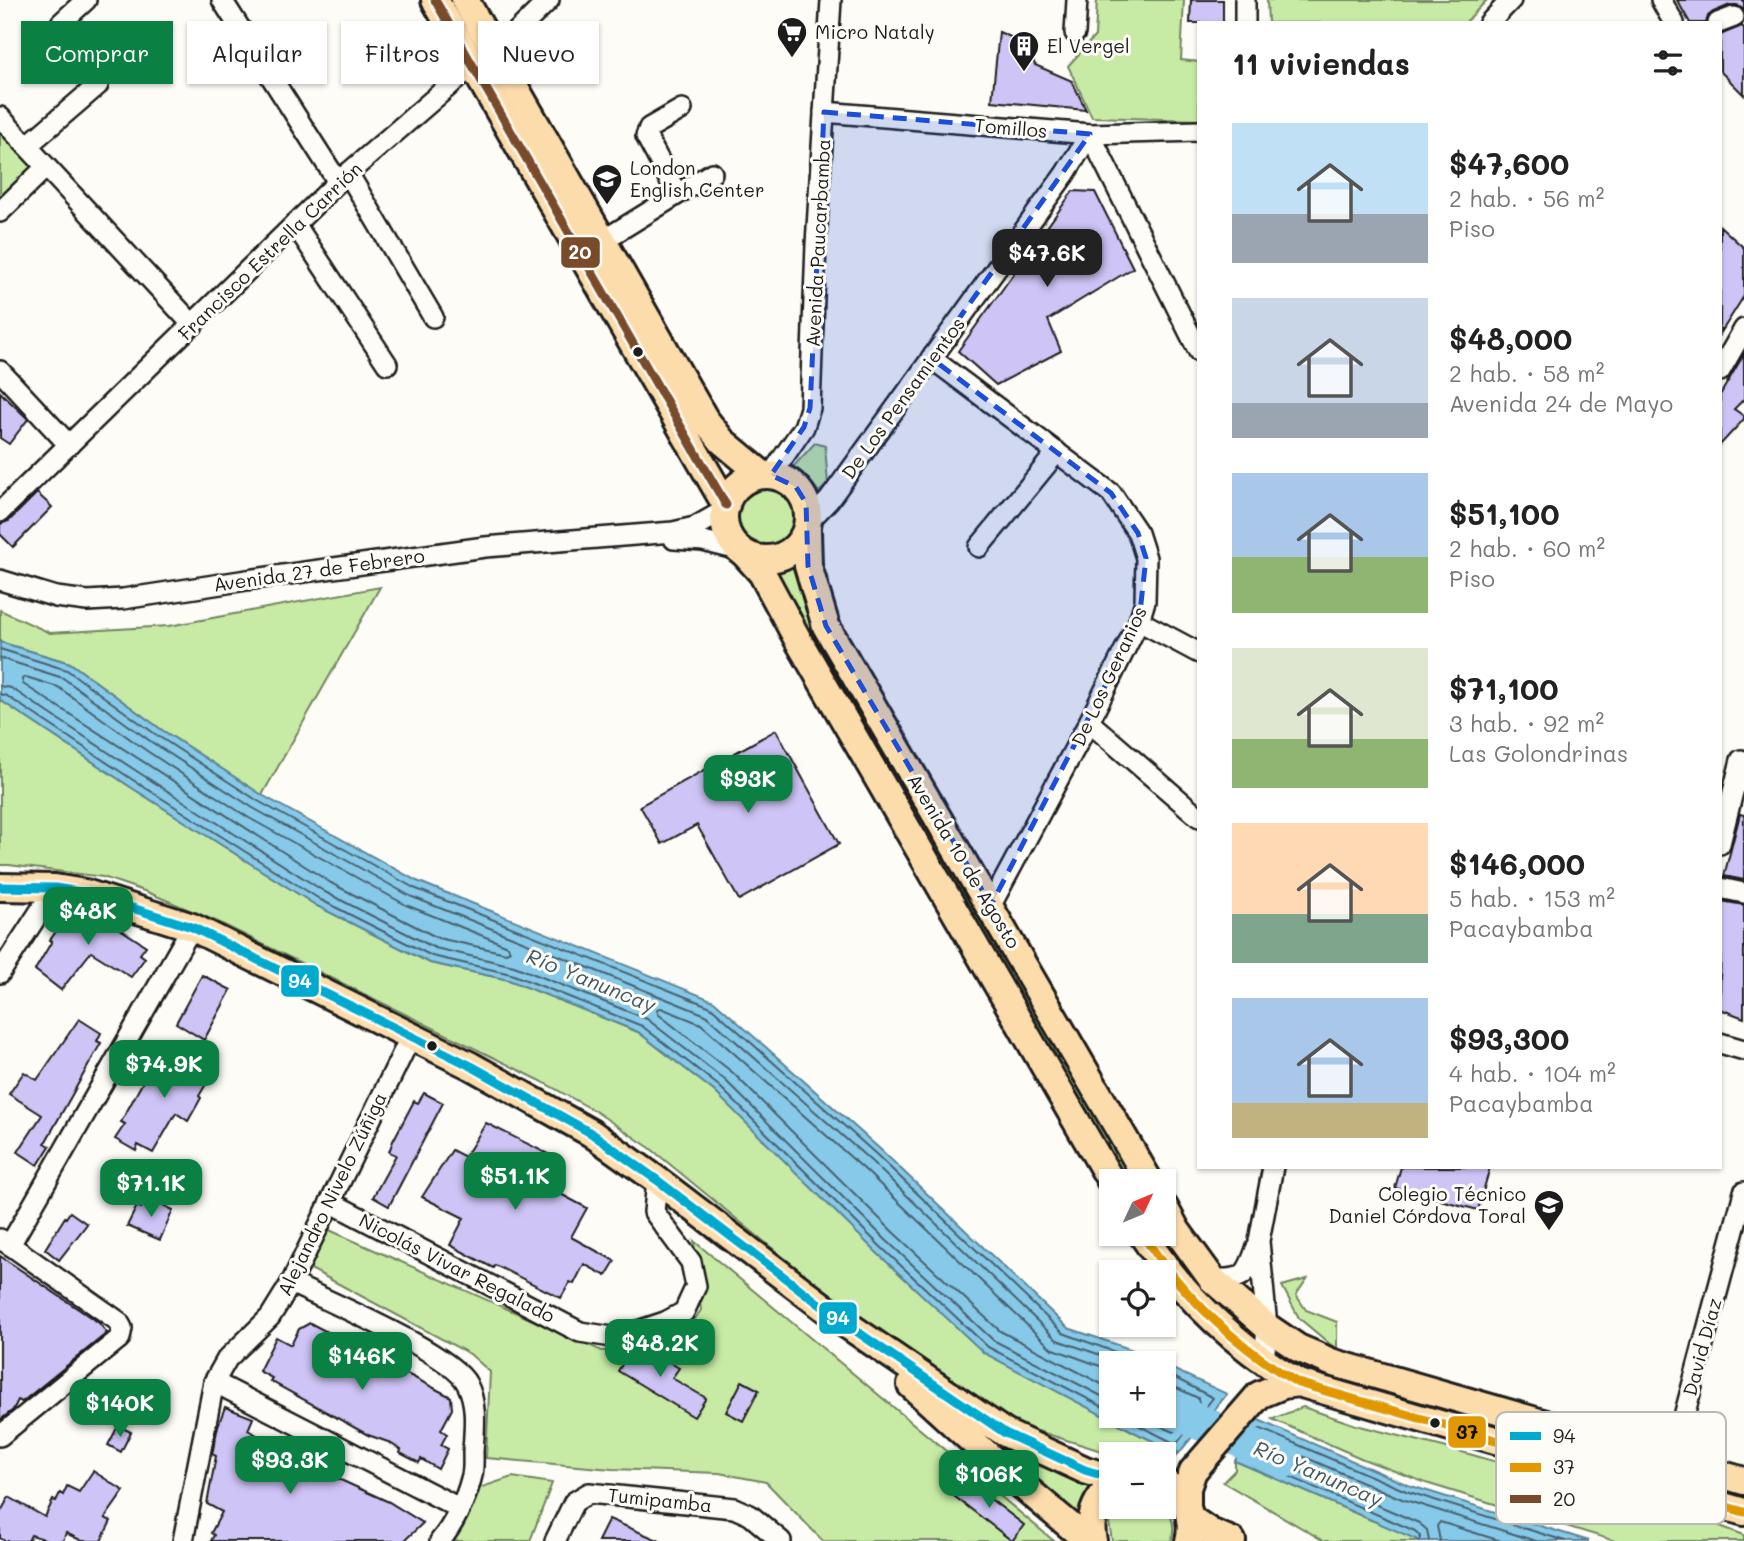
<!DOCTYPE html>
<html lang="es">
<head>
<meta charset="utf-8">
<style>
	:root { --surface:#fff; --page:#f2f2f2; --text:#222; --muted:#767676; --accent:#0b8043 }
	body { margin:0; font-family:Mali,sans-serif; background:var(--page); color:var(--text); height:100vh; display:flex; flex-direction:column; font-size:26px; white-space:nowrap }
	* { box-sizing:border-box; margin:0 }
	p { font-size:23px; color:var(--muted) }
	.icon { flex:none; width:38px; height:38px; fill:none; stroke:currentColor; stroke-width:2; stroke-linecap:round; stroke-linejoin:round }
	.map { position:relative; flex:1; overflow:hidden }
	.sheet { position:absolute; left:1197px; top:21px; width:525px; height:1148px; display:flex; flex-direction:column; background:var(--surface); border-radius:0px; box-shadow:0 2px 5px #0004 }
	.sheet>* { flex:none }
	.guide { position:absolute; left:21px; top:21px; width:665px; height:63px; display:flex; gap:14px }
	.needle { width:46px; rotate:46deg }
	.fabs { position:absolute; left:1099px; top:1169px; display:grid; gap:14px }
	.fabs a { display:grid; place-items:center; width:77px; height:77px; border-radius:0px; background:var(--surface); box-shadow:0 2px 5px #0004; font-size:35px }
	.price { position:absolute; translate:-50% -60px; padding:0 16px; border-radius:14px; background:var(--accent); color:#fff; font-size:23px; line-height:46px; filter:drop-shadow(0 2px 4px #0008) }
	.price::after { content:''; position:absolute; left:50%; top:42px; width:21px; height:16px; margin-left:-10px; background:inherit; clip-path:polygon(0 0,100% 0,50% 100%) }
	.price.on { background:#222; color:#fff }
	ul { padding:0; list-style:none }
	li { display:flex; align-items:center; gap:21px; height:175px; padding:0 35px }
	li span { display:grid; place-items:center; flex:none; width:196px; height:140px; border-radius:0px; color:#555 }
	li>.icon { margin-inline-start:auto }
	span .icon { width:84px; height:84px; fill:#fffc; stroke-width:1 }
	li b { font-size:30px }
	h2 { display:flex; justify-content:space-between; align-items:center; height:84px; padding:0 35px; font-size:30px }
	.pill { padding:0 24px; border-radius:0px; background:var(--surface); box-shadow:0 2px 5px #0004; font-size:24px; line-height:63px }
	.pill.on { background:var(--accent); color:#fff }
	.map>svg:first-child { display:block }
</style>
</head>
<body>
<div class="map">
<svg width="1744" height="1541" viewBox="0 0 1744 1541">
	<rect width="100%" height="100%" fill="#fdfcf7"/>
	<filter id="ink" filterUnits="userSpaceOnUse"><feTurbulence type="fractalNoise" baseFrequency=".0143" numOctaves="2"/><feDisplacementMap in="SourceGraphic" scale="14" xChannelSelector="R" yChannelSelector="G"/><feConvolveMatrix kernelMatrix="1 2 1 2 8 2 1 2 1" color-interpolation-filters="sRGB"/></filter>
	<g filter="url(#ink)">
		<g fill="#c7eba4" stroke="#728460" stroke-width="2">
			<polygon points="1097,0 1184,0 1181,60 1199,62 1199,120 1092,117 1068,66 1095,36"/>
			<polygon points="1267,0 1487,0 1465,23 1268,23"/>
			<polygon points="0,133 35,170 0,202"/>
			<polygon points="815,443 825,446 828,484 819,492 811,482 792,468"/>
			<circle cx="767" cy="517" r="35"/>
			<path d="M801 542 826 626 1149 1181H1112L756 558C776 560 788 556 801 542Z"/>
			<polygon points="380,587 262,795 162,730 70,663 0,642 0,610 50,633 169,626"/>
			<polygon points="0,700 129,786 317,906 430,963 509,980 638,1032 714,1091 764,1138 1091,1408 1136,1433 1179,1453 1164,1467 1164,1454 1111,1454 1009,1422 849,1311 650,1148 595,1111 539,1080 218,922 147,892 103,877 9,865 0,865"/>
			<polygon points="327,1229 602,1351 672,1346 686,1332 701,1310 694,1241 1054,1541 823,1541 766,1482 719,1473 612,1469 486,1458 490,1372 470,1354 307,1267"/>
			<polygon points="1307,1279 1296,1295 1306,1310 1337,1322 1337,1350 1299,1318 1282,1286"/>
			<polygon points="870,1344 1111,1481 1086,1528"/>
			<polygon points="1274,1345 1322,1367 1318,1376 1273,1355"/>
			<polygon points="1343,1373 1744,1489 1744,1501 1341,1384"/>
			<polygon points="1303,1407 1356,1425 1455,1450 1720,1526 1744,1535 1744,1541 1615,1541 1426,1483 1363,1459 1272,1419"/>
			<polygon points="1235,1461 1371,1520 1429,1541 1324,1541 1223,1482 1235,1470"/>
			<polygon points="512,1477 552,1483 530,1541 453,1541 479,1488"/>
			<path d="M1164 1505C1173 1516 1176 1527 1171 1541H1112L1109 1523 1117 1507H1164Z"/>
		</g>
		<g fill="#87c9e8" stroke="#5c8496" stroke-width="2">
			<polygon points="0,642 70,663 162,730 262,795 417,881 714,1001 881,1150 1068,1328 1130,1349 1161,1363 1111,1363 1111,1416 1164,1416 1164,1365 1227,1394 1179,1453 1136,1433 984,1353 875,1251 714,1091 638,1032 509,980 430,963 317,906 129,786 0,700"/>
			<polygon points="1254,1418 1408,1485 1589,1541 1420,1541 1235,1461"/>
		</g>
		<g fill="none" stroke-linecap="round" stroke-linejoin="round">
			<g stroke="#47616e" stroke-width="2">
				<polyline points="0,649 67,670 158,736 258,801 414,888 711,1007 877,1155 1063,1333 1145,1363"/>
				<polyline points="0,658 63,678 153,743 253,808 410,896 706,1015 871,1161 1057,1340 1124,1363"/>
				<polygon points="26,677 58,687 147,751 249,818 406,905 508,946 510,951 506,953 438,938 331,883 23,684 22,679"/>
				<polyline points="0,686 11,688 138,772 325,892 435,948 514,966 647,1019 725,1080 886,1240 993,1340 1111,1401"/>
				<polyline points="0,694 7,696 133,780 321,900 432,956 511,974 642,1026 719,1086 880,1246 988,1347 1111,1411"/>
				<polyline points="1111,1370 1051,1348 864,1169 701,1024 661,1008 657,1009 658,1014 732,1072 893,1232 1000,1331 1111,1389"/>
				<polyline points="1120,1416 1174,1443 1178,1442 1213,1398 1164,1372"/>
				<polyline points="1138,1416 1174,1432 1199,1403 1198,1398 1164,1382"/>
				<polyline points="1420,1541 1420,1536 1415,1531 1247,1458 1246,1454 1257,1430 1261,1429 1406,1491 1565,1541"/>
				<polyline points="1429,1541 1427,1530 1419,1523 1259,1454 1257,1450 1261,1441 1265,1440 1402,1499 1536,1541"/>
				<polyline points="1440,1541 1437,1526 1440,1522 1501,1541"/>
			</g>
			<polyline stroke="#87c9e8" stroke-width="35" points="1164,1407 1286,1460"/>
		</g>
		<g fill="#cec4f6" stroke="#1c1c1c" stroke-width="2">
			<polygon points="1191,0 1223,0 1223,23 1190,23"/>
			<polygon points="1677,0 1744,0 1744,10 1737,5 1730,5 1713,12 1708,16 1706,23 1690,23"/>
			<polygon points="1742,26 1744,28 1744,95 1720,71 1720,35"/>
			<polygon points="999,32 1027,44 1035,65 1072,81 1086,110 992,101"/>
			<polygon points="1073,191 1095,192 1133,268 1048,320 1061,351 996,385 958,351"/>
			<polygon points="1720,226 1744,248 1744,296 1720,334"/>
			<polygon points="1744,354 1744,399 1734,409 1744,416 1744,419 1720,445 1720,395"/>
			<polygon points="0,392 28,419 9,444 0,438"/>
			<polygon points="37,493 52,507 13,547 0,534 0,524 9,521"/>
			<polygon points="776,730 839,844 739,900 697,825 662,844 640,806"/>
			<polygon points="1740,814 1744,815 1744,880 1724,876"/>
			<polygon points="1721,901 1744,905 1744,1018 1720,1009"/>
			<polygon points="74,907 110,920 108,921 146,946 140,954 145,958 131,977 91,952 61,990 35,970 52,941 50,940"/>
			<polygon points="202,975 231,990 204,1040 176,1023"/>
			<polygon points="79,1019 101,1033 97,1041 101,1043 45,1143 50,1146 38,1165 18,1152 42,1115 9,1094 24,1072 37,1080"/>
			<polygon points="168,1050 216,1067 199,1096 201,1098 188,1121 176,1113 153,1153 138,1145 136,1151 115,1139 125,1124 121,1122 152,1065 155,1067 161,1057 163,1058"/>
			<polygon points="424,1093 443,1103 389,1206 373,1197 396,1155 389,1152 393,1141 414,1101 418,1103"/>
			<polygon points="486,1123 560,1160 558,1165 564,1168 553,1190 587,1208 571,1237 615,1261 606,1276 584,1264 574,1284 570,1282 561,1298 495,1265 493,1268 450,1245 464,1218 422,1197 452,1150 465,1157"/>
			<polygon points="1401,1167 1490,1167 1478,1210 1395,1188"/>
			<polygon points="149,1198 173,1210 160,1240 127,1226 137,1206 141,1208"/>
			<polygon points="70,1212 87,1224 59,1260 45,1249 65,1217 66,1218"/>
			<polygon points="0,1256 99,1323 107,1333 22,1402 18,1400 13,1410 0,1420"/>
			<polygon points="310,1323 451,1397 452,1409 441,1430 447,1434 441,1445 448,1449 438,1469 421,1459 419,1463 400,1453 401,1450 388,1442 368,1435 270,1381 272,1378 259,1371 276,1337 291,1345 299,1329"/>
			<polygon points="638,1344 679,1368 672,1378 706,1398 694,1417 618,1371 634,1345"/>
			<polygon points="742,1381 759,1390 743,1421 726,1412"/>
			<polygon points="225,1407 253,1418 248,1430 323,1472 389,1502 423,1523 404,1541 211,1541 214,1535 211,1533 222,1512 207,1504 216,1456 212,1454 218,1426"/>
			<polygon points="118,1426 131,1432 121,1452 108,1445"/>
			<polygon points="93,1471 124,1491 105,1518 111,1521 101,1541 82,1541 66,1533 63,1541 50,1541 31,1535 28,1541 5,1541 0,1538 0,1513 9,1497 45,1517 53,1500 56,1501 60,1493 63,1495 67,1486 79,1492"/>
			<polygon points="966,1480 1024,1525 1012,1541 954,1496"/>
			<polygon points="609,1519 660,1541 598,1541"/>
		</g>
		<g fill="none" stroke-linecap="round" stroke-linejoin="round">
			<g stroke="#1c1c1c" stroke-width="24">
				<g id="minor">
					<polyline points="222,0 338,182"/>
					<polyline points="1661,0 1674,23"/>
					<polyline points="61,23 86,0"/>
					<polyline points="1245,23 1245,0"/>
					<polyline points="1489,23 1511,0"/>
					<polyline points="1718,23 1734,17"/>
					<polyline points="1075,33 1077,0"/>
					<polyline points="824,112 1090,134 1199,131"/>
					<polyline points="0,117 193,325"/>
					<polyline points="1090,134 1199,352"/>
					<polyline points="27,146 98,85"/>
					<polyline points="348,173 433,317"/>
					<polyline points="677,194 646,136 649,128 682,109"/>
					<polyline points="0,212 46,167"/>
					<polyline points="295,224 387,364"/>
					<polyline points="602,241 712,173"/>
					<polyline points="931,358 1111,493 1138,533 1146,558 1145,601 1139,621 1089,722 991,905"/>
					<polyline points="0,371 69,445"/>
					<polyline points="1720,371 1744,329"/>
					<polyline points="771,475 804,427 810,408 816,244 831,0"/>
					<polyline points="0,512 338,182 473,65 495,53 549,0"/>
					<polyline points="809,521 829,500 1065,174 1090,134"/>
					<polyline points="674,539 703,541 739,550"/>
					<polyline points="979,547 1057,452"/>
					<polyline points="0,580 56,597 87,601 123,599 247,580 485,547 673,532 695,527 725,510"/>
					<polyline points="1139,621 1199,653"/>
					<polyline points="1089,722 1199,817"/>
					<polyline points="1720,844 1741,760"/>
					<polyline points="1720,888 1744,893"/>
					<polyline points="0,973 55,888"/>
					<polyline points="1720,1043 1744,1050"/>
					<polyline points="330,1202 580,1332 612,1337 626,1335 665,1322 684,1312 696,1286 691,1262 654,1212 657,1180"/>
					<polyline points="0,1239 10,1245 192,927"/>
					<path d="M1212 1279C1244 1280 1246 1277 1256 1249"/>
					<path d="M291 1283C327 1301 452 1353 467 1384 478 1405 474 1430 473 1452 473 1461 474 1471 471 1479 466 1499 453 1526 440 1541"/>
					<polyline points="1264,1362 1267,1327 1259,1241 1273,1167"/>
					<polyline points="214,1382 459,1508"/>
					<polyline points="0,1436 120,1338 122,1328 118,1321 10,1245"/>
					<polyline points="1672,1461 1744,1192"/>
					<polyline points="183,1541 214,1382 227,1359 270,1317 291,1283 411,1036"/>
					<polyline points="555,1541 574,1502 589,1493 734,1508 750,1515 781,1541"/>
				</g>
			</g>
			<g stroke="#1c1c1c" stroke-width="32">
				<g id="major">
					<polyline points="435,0 726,505"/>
					<polyline points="465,0 704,418 722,441 763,475"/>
					<circle cx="766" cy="517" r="42"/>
					<polyline points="807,531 808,566 826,626 1149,1181"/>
					<polyline points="745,554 762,573 798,640 1111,1181"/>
					<polyline points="0,887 55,888 85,893 192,927 471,1066 591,1133 657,1180 843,1322 1005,1433 1085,1470 1111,1478"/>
					<polyline points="1164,1207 1177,1231 1212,1279 1267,1327 1298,1348 1331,1362 1744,1481"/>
					<path d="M1142 1234C1183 1296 1234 1345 1298 1383L1744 1512"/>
					<polyline points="911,1385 1005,1471 1088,1541"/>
					<path d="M1164 1482C1185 1494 1195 1517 1189 1541"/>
					<polyline points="1187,1506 1187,1488 1193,1471 1259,1395 1283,1385 1298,1383"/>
					<polyline points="1191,1519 1210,1532 1232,1541"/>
					<path d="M1093 1541C1088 1519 1095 1501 1111 1486"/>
				</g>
			</g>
			<use href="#minor" stroke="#fdfcf7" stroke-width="19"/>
			<use href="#major" stroke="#fddcac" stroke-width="26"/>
			<g stroke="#fdfcf7" stroke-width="14">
				<polyline id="bus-1" points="0,887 55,888 85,893 192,927 471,1066 591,1133 657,1180 843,1322 1005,1433 1085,1470 1111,1478"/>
			</g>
			<g stroke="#fdfcf7" stroke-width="14">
				<path id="bus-2" d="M1142 1234C1183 1296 1234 1345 1298 1383L1744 1512"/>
			</g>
			<g stroke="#fdfcf7" stroke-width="14">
				<polyline id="bus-3" points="435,0 726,505"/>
			</g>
			<use href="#bus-1" stroke="#00a9ce" stroke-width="9"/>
			<use href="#bus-2" stroke="#e19803" stroke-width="9"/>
			<use href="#bus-3" stroke="#7a4b2a" stroke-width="9"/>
		</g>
	</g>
	<path fill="#1d4ed8" fill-opacity="0.2" stroke="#1d4ed8" stroke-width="5" stroke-dasharray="14 9" stroke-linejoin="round" d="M824 112 1090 134 931 358 1111 493 1138 533 1146 558 1139 621 991 905 826 626 808 566 806 503 796 487 771 475 804 427 810 408Z"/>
	<defs>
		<g id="supermarket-pin" transform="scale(1.575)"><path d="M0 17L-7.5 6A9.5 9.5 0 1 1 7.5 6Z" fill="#1c1c1c" stroke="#fdfcf7"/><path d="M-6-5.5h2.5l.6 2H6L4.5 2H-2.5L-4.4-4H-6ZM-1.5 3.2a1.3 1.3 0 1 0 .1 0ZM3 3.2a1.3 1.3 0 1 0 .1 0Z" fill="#fff"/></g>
		<g id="building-pin" transform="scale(1.575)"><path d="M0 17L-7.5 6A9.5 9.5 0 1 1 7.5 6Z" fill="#1c1c1c" stroke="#fdfcf7"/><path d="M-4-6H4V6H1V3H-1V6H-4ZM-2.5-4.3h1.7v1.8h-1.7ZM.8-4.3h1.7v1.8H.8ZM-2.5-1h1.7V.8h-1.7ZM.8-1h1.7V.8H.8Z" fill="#fff"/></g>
		<g id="school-pin" transform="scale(1.575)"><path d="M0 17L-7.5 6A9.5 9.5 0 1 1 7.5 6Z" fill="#1c1c1c" stroke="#fdfcf7"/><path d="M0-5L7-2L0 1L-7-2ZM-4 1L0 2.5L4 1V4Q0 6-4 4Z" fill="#fff"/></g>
	</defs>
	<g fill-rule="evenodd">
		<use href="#supermarket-pin" x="792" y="32"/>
		<use href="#building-pin" x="1024" y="46"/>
		<use href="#school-pin" x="607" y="179"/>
		<use href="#school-pin" x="1549" y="1205"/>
	</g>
	<g fill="#1c1c1c" stroke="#fdfcf7" stroke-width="2.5">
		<circle cx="638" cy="352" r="6"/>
		<circle cx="432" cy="1046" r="6"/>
		<circle cx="1435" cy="1423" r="6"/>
	</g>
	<g text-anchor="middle" stroke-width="6" stroke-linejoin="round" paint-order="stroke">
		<g font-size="19" fill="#1c1c1c" stroke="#fdfcf7" text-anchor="start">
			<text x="815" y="39">Micro Nataly</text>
			<text x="1047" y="53">El Vergel</text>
			<text x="630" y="175">London<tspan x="630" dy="22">English Center</tspan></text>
			<text x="1526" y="1201" text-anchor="end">Colegio Técnico<tspan x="1526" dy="22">Daniel Córdova Toral</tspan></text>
		</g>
		<g font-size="19" fill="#1c1c1c" stroke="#fdfcf7">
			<text transform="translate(1011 128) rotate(5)" y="7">Tomillos</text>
			<text transform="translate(818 243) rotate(-87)" y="7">Avenida Paucarbamba</text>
			<text transform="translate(270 251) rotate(-44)" y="7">Francisco Estrella Carrión</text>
			<text transform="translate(903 398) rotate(-54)" y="7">De Los Pensamientos</text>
			<text transform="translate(319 570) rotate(-8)" y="7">Avenida 27 de Febrero</text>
			<text transform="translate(1109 676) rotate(-65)" y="7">De Los Geranios</text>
			<text transform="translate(964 861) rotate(59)" y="7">Avenida 10 de Agosto</text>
			<text transform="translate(332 1194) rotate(-64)" y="7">Alejandro Nivelo Zúñiga</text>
			<text transform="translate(457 1268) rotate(27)" y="7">Nicolás Vivar Regalado</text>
			<text transform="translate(1702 1347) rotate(-75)" y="7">David Díaz</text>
			<text transform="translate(660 1500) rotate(6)" y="7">Tumipamba</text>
		</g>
		<g font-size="21" font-style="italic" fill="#415963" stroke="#fdfcf7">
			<text transform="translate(591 981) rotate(22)" y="7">Río Yanuncay</text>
			<text transform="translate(1318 1474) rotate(23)" y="7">Río Yanuncay</text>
		</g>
	</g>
	<rect x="1496" y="1412" width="230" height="112" rx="10" fill="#fdfcf7" stroke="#bab9b5" stroke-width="2"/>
	<rect x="1510" y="1432" width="31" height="8" fill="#00a9ce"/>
	<rect x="1510" y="1463" width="31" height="9" fill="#e19803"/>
	<rect x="1510" y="1495" width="31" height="8" fill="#7a4b2a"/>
	<g font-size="19" fill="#1c1c1c">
		<text x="1553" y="1443">94</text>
		<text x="1553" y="1474">37</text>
		<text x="1553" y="1506">20</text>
	</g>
	<g stroke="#fdfcf7" stroke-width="2.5">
		<rect x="560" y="236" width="41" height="33" rx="7" fill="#7a4b2a"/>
		<rect x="280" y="964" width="40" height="34" rx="7" fill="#00a9ce"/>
		<rect x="818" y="1301" width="40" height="34" rx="7" fill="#00a9ce"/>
		<rect x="1447" y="1415" width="40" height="34" rx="7" fill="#e19803"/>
	</g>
	<g font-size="19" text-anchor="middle" font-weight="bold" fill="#fff">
		<text x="580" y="259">20</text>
		<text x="300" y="988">94</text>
		<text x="838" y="1325">94</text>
	</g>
	<g font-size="19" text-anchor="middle" font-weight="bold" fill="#111">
		<text x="1467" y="1439">37</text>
	</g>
</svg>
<div class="fabs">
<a><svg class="needle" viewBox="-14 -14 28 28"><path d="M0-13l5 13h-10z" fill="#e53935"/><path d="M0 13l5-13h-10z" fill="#767676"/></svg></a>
<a><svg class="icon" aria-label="locate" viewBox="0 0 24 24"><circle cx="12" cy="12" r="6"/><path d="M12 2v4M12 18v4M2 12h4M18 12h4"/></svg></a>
<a>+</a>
<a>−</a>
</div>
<b class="price on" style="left:1047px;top:289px">$47.6K</b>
<b class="price" style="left:748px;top:815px">$93K</b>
<b class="price" style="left:88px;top:947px">$48K</b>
<b class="price" style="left:164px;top:1100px">$74.9K</b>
<b class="price" style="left:515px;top:1212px">$51.1K</b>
<b class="price" style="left:151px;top:1219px">$71.1K</b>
<b class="price" style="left:660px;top:1379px">$48.2K</b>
<b class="price" style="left:362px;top:1392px">$146K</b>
<b class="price" style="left:120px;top:1439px">$140K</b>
<b class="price" style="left:290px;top:1496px">$93.3K</b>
<b class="price" style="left:989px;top:1510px">$106K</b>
<div class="guide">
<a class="pill on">Comprar</a>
<a class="pill">Alquilar</a>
<a class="pill">Filtros</a>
<a class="pill">Nuevo</a>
</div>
<section class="sheet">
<h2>11 viviendas<svg class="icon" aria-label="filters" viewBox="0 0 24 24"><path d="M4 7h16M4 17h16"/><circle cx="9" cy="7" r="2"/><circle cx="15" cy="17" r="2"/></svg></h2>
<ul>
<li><span style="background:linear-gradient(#bfe0f5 65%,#9aa5b1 0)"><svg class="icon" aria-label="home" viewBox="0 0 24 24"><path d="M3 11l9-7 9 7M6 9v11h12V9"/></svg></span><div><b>$47,600</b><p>2 hab. · 56 m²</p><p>Piso</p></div></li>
<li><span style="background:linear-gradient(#c9d6e8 75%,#9aa5b1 0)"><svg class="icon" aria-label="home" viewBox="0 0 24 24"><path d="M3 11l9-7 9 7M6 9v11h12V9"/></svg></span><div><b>$48,000</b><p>2 hab. · 58 m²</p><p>Avenida 24 de Mayo</p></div></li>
<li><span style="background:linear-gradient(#a9c7e8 60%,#8fb573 0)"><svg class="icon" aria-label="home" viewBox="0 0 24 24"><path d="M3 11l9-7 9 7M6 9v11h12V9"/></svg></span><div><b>$51,100</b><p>2 hab. · 60 m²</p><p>Piso</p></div></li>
<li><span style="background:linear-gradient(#dfe7d0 65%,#8fb573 0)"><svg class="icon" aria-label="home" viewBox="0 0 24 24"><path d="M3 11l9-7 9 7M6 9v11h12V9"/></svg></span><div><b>$71,100</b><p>3 hab. · 92 m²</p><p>Las Golondrinas</p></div></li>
<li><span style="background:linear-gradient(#ffd9b3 65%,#7fa58c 0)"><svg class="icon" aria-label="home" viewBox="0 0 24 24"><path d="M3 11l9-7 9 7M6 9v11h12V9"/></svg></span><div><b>$146,000</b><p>5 hab. · 153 m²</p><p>Pacaybamba</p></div></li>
<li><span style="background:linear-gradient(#a9c7e8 75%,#c2b280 0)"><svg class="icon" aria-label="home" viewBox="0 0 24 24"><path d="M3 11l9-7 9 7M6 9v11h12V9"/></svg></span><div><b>$93,300</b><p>4 hab. · 104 m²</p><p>Pacaybamba</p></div></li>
</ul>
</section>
</div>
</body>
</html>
